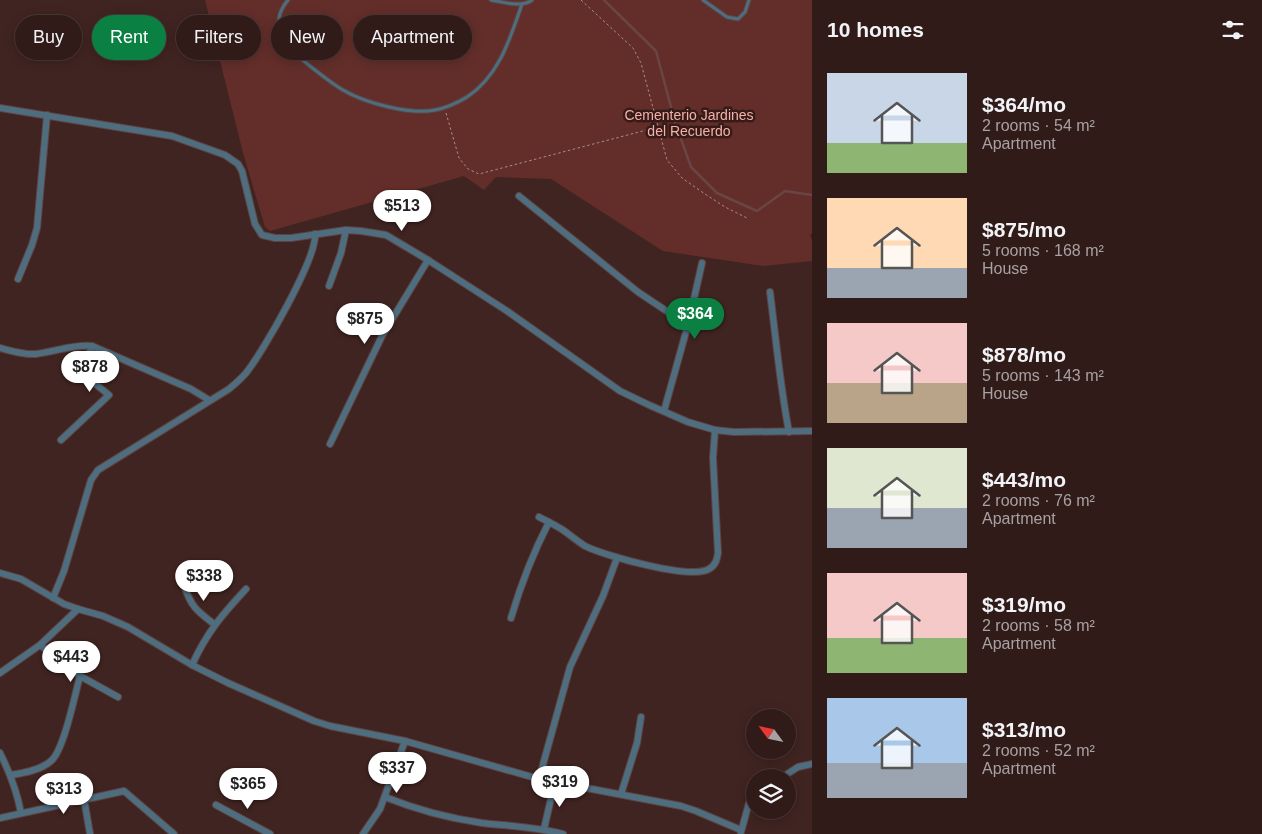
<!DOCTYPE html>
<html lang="en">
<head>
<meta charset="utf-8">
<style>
	:root { --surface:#301b19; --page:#3c2826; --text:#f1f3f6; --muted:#a8a1a2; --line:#4b3938; --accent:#0b8043 }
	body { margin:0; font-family:Arial,sans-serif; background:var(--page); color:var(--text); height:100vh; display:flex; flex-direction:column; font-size:19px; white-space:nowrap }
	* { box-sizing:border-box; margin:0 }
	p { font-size:16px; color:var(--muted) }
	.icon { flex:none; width:28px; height:28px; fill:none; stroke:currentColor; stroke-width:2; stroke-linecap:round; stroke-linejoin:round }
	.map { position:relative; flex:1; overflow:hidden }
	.sheet { display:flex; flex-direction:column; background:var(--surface); width:450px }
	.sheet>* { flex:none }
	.guide { position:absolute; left:15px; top:15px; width:475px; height:45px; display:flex; gap:10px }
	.needle { width:32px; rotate:303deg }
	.buttons { position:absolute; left:746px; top:709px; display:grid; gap:10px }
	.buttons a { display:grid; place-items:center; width:50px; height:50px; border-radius:50%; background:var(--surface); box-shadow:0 2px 12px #0003,0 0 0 1px var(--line); font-size:25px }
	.price { position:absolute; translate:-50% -42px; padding:0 11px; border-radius:18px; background:#fff; color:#222; font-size:16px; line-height:32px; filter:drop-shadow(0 1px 2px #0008) }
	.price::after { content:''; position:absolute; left:50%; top:30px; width:15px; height:11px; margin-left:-8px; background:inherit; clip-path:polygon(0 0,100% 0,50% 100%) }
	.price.selected { background:var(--accent); color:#fff }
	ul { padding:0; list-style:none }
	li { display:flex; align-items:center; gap:15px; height:125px; padding:0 15px }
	li span { display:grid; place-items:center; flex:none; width:140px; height:100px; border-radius:0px; color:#555 }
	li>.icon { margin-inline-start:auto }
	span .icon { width:60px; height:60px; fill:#fffc; stroke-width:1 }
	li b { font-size:21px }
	h2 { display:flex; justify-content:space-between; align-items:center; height:60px; padding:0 15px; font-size:21px }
	.tag { padding:0 18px; border-radius:22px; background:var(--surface); box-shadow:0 2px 12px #0003,0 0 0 1px var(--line); font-size:18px; line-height:45px }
	.tag.selected { background:var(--accent); color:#fff }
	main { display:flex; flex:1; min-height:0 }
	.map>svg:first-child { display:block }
</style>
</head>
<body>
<main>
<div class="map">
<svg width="812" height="834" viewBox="0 0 812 834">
	<rect width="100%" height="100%" fill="#402421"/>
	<polygon fill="#632e2a" points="205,0 812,0 812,234 810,234 812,241 812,261 763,266 663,251 551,179 496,177 484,190 464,176 270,231 265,227 243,153"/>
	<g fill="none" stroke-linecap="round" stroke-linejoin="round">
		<polyline stroke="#6a4544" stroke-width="2.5" points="604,0 656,51 675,122 691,167 717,193 757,211 785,191 812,195"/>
		<g stroke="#5e4340" stroke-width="5">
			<g id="service">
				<path d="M288 0C279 11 276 21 282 35 288 49 303 61 315 70 324 77 334 85 343 90 365 103 410 115 435 110 446 108 457 103 467 97 499 76 510 39 522 4"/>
				<path d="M491 0C503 2 522 8 532 0"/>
				<polyline points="703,0 727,17 738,19 745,12 749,0"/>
			</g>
		</g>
		<g stroke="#5e4340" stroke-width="8">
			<g id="minor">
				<polyline points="0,108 172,136 225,155 238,164 242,171 255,224 262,235 275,238 291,238 346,230 361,231 386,235 428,260 507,311 620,391 649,405 688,422 715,430 734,432 812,431"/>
				<polyline points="519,196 638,292 668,312 689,321"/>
				<polyline points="18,279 32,245 37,228 47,115"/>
				<polyline points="329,286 341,253 346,230"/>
				<path d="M770 292C776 339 780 386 789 432"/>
				<path d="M0 348C12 351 24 355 36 354 54 352 73 344 92 346L191 389 209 400"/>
				<polyline points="664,411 689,321 702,263"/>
				<path d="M61 440 109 395 88 378C83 367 88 357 92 346"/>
				<polyline points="330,444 382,336 428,260"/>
				<path d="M539 517C547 521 555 525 563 530 570 535 577 541 585 546 605 556 691 580 709 569 716 565 717 559 718 553L713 458 715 430"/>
				<polyline points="0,573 21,579 64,604 78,609 103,616 128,627 192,665 228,683 314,721 330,726 405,741 539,779 681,806 696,811 741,830"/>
				<path d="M184 585C191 607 197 611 214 624"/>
				<path d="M53 598 64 571 91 480 98 470 229 389C235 384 241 379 246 373 263 352 317 258 315 234"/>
				<path d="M511 618C521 584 533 553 549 522"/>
				<polyline points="40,645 80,676 118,697"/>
				<path d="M192 665C207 632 222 615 246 589"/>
				<polyline points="0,673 40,645 78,609"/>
				<path d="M0 753C10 773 17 791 21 813"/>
				<path d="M11 775C24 773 41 770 51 761 64 750 75 694 80 676"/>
				<polyline points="781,778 798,767 812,764"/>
				<polyline points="539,779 570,667 603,596 617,558"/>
				<polyline points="621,794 637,743 641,717"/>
				<path d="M385 797C417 810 448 818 482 823 509 826 537 827 563 834"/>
				<polyline points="84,799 90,834"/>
				<polyline points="216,805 270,834"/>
				<polyline points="0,818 124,791 174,834"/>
				<polyline points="544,829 555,781"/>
				<polyline points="741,832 749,803 755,796"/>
				<polyline points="363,834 380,809 405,741"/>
			</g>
		</g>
		<g stroke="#a68e8b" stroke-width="1" stroke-dasharray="2.5 2.5" stroke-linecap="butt">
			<polyline points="581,0 633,48 641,63 667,160 682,178 702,192 725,207 747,218"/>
			<polyline points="446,113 459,158 468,169 479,174 658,127"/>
		</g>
		<use href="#service" stroke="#4e6e80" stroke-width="3"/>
		<use href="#minor" stroke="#4e6e80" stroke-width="6"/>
	</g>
	<g text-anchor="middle" stroke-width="5" stroke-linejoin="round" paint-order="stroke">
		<g font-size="14" fill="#f5b2aa" stroke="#361b18">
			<text x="689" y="120">Cementerio Jardines<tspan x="689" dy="16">del Recuerdo</tspan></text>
		</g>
	</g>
</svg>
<div class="buttons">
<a><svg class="needle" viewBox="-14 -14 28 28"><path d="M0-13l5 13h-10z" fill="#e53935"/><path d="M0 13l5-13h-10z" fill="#a8a1a2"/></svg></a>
<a><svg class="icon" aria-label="layers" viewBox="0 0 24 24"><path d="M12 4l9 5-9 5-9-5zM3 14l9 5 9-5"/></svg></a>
</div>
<b class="price" style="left:402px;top:232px">$513</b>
<b class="price selected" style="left:695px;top:340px">$364</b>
<b class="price" style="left:365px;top:345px">$875</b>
<b class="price" style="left:90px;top:393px">$878</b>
<b class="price" style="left:204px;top:602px">$338</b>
<b class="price" style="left:71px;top:683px">$443</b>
<b class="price" style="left:397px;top:794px">$337</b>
<b class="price" style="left:560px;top:808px">$319</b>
<b class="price" style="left:248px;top:810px">$365</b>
<b class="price" style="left:64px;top:815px">$313</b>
<div class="guide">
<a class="tag">Buy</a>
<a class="tag selected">Rent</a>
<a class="tag">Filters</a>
<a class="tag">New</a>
<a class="tag">Apartment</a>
</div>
</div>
<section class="sheet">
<h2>10 homes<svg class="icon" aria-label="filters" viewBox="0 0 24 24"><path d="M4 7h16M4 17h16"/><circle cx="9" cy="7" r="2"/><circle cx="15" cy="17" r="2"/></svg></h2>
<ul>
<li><span style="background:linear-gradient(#c9d6e8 70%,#8fb573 0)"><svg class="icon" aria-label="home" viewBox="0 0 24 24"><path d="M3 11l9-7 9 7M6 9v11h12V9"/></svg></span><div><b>$364/mo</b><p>2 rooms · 54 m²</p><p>Apartment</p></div></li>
<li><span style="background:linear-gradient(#ffd9b3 70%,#9aa5b1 0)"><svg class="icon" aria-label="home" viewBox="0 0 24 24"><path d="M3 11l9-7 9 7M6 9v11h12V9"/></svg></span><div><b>$875/mo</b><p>5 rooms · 168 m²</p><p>House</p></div></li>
<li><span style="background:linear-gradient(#f6c9c9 60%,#b9a48a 0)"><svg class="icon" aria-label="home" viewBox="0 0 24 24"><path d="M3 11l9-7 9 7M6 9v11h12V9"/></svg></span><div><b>$878/mo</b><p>5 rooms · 143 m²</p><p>House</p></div></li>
<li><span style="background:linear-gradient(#dfe7d0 60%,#9aa5b1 0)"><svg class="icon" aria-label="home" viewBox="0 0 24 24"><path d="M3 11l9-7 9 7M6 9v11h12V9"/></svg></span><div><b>$443/mo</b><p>2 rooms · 76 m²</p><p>Apartment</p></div></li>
<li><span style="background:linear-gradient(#f6c9c9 65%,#8fb573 0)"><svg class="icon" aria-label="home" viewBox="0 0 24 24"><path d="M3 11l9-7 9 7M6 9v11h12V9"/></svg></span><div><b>$319/mo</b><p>2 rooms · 58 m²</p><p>Apartment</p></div></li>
<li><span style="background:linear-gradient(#a9c7e8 65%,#9aa5b1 0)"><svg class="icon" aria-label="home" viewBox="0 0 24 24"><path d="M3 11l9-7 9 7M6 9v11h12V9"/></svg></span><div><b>$313/mo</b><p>2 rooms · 52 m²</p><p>Apartment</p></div></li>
</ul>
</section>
</main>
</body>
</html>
